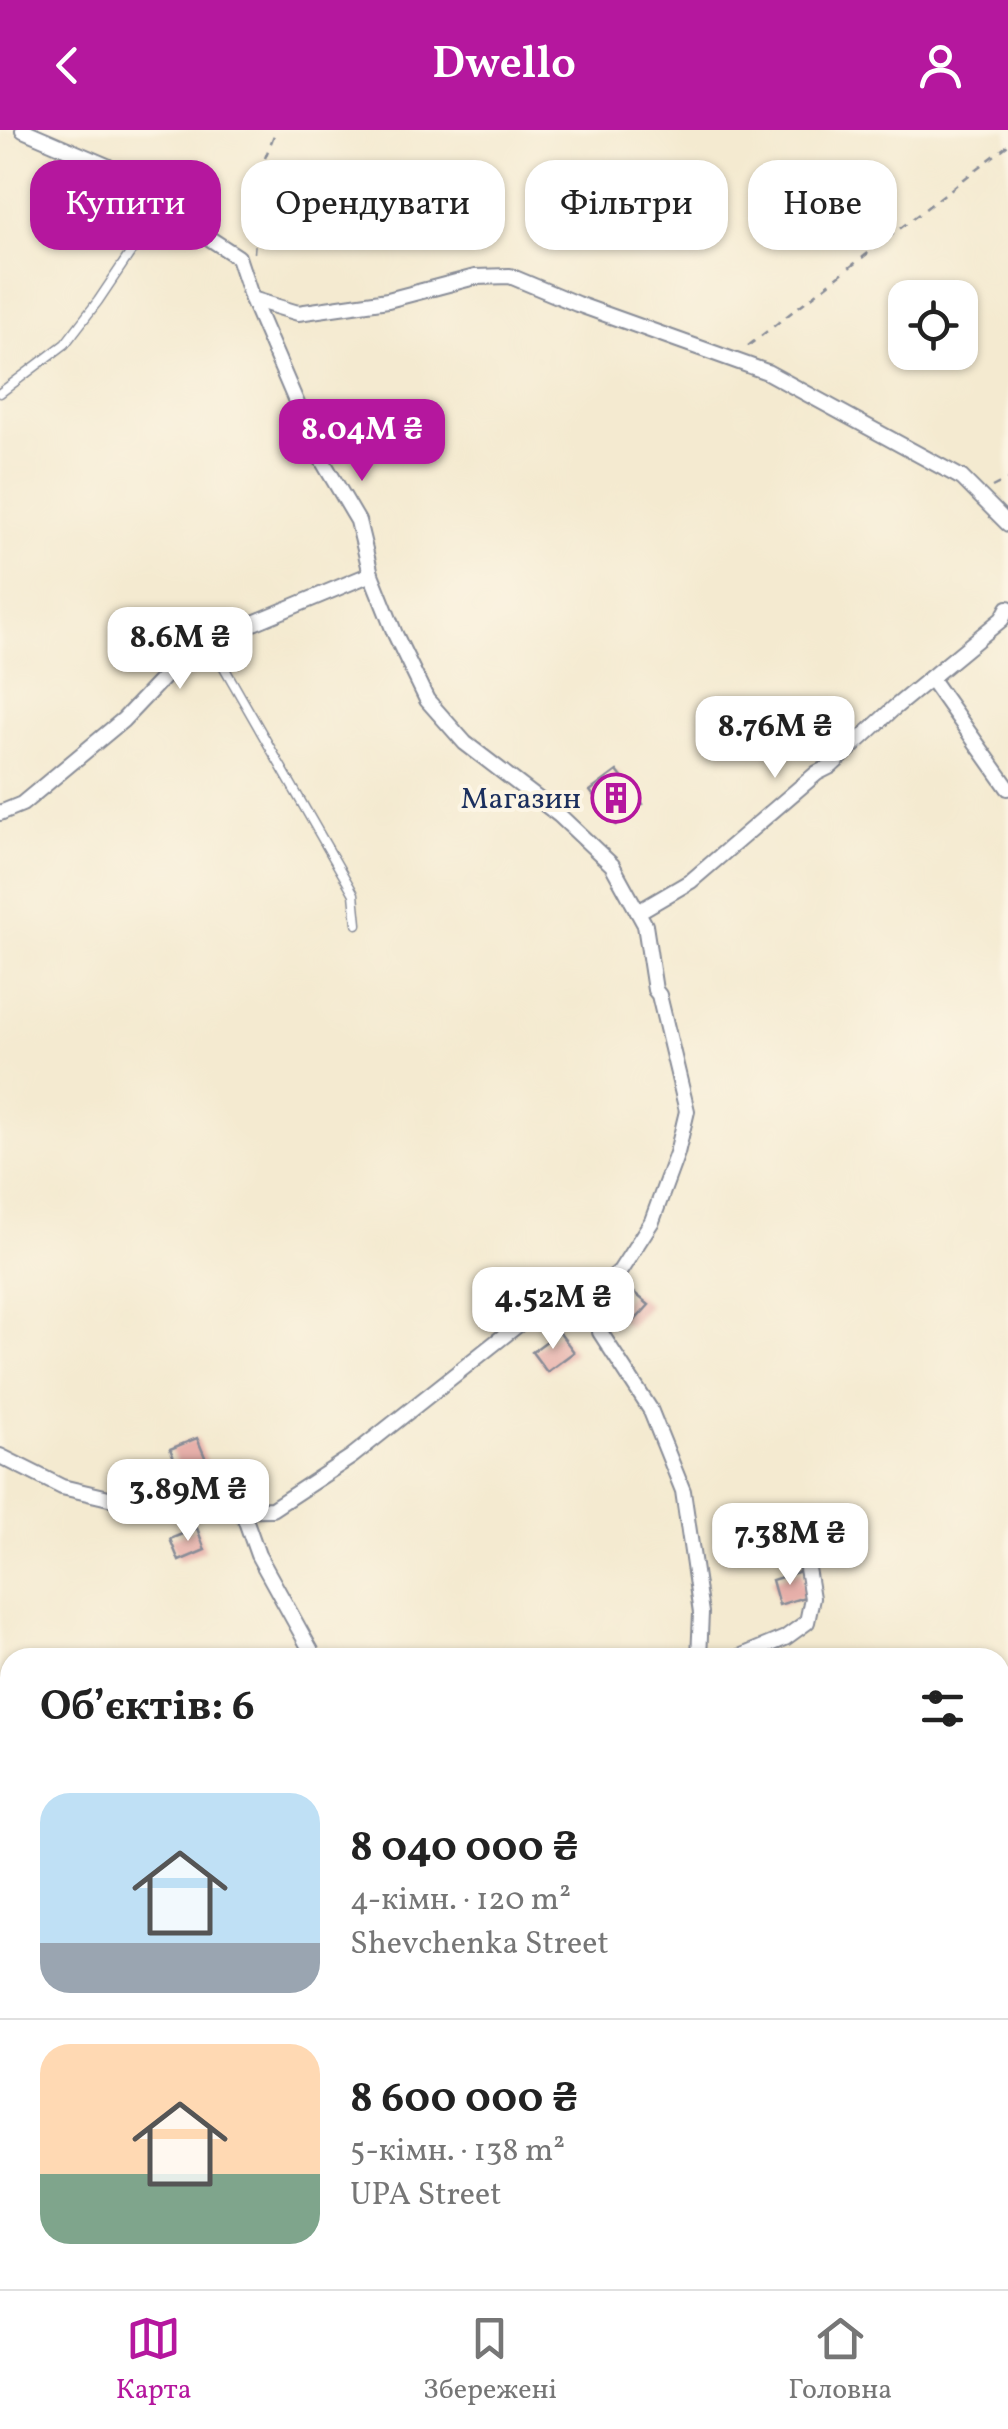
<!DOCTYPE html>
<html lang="uk">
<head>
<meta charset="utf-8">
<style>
	:root { --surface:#fff; --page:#f6f6f6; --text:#222; --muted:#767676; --line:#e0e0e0; --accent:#b5179e }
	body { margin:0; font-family:Vollkorn,serif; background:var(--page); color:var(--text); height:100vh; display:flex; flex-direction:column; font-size:38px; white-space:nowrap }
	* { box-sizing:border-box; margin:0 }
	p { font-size:32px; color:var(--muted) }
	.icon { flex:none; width:55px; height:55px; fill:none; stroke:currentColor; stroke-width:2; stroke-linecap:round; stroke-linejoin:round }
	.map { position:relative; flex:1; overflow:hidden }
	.panel { position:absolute; left:0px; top:1518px; width:1010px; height:642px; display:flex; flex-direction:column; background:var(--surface); border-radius:30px 30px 0 0; box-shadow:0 2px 8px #0004 }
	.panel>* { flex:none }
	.banner { position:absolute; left:30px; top:30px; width:950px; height:90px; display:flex; gap:20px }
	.buttons { position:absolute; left:888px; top:150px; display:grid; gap:20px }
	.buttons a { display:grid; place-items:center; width:90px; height:90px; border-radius:20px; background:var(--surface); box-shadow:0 2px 8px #0004; font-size:50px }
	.price { position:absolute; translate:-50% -85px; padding:0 22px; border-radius:20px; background:#fff; color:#222; font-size:32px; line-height:65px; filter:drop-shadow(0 2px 5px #0008) }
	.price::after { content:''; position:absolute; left:50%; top:60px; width:30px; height:22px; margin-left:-15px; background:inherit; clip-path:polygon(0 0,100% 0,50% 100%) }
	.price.on { background:var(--accent); color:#fff }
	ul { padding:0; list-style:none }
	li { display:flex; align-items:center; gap:30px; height:250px; padding:0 40px }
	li+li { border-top:2px solid var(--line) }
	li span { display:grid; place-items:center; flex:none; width:280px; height:200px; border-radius:30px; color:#555 }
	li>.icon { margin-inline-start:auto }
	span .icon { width:120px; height:120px; fill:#fffc; stroke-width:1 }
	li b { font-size:42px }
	h2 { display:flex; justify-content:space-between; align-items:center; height:120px; padding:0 40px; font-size:42px }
	.chip { padding:0 35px; border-radius:30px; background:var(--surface); box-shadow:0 2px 8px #0004; font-size:35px; line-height:90px }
	.chip.on { background:var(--accent); color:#fff }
	header { display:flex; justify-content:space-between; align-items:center; height:130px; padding:0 40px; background:var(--accent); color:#fff; font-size:45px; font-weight:600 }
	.tabs { display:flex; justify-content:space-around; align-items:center; height:140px; border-top:2px solid var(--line); background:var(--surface); font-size:28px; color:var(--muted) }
	.tabs a { display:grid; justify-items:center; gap:5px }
	.tabs .on { color:var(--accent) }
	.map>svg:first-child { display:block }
</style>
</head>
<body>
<header><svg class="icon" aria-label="back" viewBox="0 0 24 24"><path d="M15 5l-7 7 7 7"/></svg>Dwello<svg class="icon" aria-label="person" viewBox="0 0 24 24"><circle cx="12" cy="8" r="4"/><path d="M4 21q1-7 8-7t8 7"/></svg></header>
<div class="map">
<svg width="1008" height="2159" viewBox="0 0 1008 2159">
	<rect width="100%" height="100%" fill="#fcf5e5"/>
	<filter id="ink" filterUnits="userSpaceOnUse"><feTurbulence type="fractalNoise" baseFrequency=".01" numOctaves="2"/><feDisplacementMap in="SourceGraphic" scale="20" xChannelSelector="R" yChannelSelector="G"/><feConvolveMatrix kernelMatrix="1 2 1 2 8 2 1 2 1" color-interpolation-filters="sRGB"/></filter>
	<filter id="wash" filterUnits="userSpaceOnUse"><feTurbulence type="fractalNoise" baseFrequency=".0048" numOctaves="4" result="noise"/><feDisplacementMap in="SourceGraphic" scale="40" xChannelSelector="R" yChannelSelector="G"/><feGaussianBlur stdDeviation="2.25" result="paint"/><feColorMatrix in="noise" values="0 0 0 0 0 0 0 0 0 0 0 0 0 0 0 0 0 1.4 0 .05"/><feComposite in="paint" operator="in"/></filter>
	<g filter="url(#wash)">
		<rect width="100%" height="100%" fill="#f4ead0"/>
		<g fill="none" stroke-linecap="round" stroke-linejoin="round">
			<g stroke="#70beea" stroke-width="5">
				<polyline points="1000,1653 1008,1652"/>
				<polyline points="120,2159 124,2150"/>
			</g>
		</g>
		<g id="blocks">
			<g fill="#e7b0aa">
				<polygon points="617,641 643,674 616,695 590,661"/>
				<polygon points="632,1161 649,1175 629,1197 613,1183"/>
				<polygon points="559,1202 574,1222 547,1242 532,1222"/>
				<polygon points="197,1308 210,1339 184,1350 170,1319"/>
				<polygon points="197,1398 205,1420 179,1431 170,1409"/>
				<polygon points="801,1441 808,1466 779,1475 772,1450"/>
			</g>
		</g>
	</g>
	<g filter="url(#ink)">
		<use href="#blocks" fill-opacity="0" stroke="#888c97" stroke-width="2.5"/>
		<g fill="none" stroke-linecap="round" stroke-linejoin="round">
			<g stroke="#888c97" stroke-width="11">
				<g id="lane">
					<polyline points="0,263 65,214 98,171 145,101 162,88 174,85"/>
					<polyline points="218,511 217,525 354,764 357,794"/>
					<polyline points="1000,2120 1008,2122"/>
				</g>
			</g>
			<g stroke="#888c97" stroke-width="18">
				<g id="street">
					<polyline points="252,169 298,183 388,170 475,147 510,146 577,174 767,242 962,348 1008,394"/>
					<polyline points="931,549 1008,658"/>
					<polyline points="0,683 22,674 123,590 181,529 251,494 371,444"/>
					<polyline points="638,782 691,751 817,643 831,636 894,578 1002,489 1008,478"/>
					<polyline points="604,1155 600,1202 650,1279 683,1361 701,1483 699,1528"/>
					<polyline points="0,1326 62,1357 130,1373 220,1380 272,1379 351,1327 524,1190 590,1167 620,1141 652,1091 677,1023 687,981 659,865 655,860 645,795 612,735 559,685 465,613 427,570 395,504 371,444 358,391 319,325 252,169 238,127 166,80 107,36 23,0"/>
					<polyline points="242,1380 258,1425 315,1528"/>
					<polyline points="737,1528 785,1508 807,1492 812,1468 798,1385"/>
					<polyline points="0,1901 10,1907"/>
					<polyline points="0,2037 10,2035"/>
					<polyline points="665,2150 685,2159"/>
					<polyline points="48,2159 55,2150"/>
					<polyline points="353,2159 360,2150"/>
				</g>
			</g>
			<g stroke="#888c97" stroke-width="24">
				<g id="secondary">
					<polyline points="1000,2109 1008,2103"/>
					<polyline points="930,2159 943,2150"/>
				</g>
			</g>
			<g stroke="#888c97" stroke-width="2.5" stroke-dasharray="8 8" stroke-linecap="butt">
				<polyline points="254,123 260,41 276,0"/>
				<polyline points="748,216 1008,15"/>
				<polyline points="992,357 1008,349"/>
				<polyline points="1000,1636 1008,1636"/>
				<polyline points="1000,1954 1005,1962 1008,1980"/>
				<polyline points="128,2159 131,2150"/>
			</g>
			<use href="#lane" stroke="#fff" stroke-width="8"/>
			<use href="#street" stroke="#fff" stroke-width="14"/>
			<use href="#secondary" stroke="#fff" stroke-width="20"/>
		</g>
	</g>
	<defs>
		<g id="building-ring" transform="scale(2.5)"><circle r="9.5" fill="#fcf5e5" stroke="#b5179e" stroke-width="1.5"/><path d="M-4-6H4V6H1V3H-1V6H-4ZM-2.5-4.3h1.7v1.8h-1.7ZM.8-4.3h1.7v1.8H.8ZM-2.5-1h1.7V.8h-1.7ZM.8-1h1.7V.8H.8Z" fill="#b5179e"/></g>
	</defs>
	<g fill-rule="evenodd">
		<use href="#building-ring" x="616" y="668"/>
	</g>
	<g text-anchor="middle" stroke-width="8" stroke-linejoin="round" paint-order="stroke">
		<g font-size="30" fill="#1b2f5e" stroke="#fcf5e5" text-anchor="end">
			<text x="581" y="678">Магазин</text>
		</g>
	</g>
</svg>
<div class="buttons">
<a><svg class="icon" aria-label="locate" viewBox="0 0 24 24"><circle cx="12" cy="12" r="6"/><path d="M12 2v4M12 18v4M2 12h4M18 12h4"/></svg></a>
</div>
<b class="price on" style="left:362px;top:354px">8.04M ₴</b>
<b class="price" style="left:180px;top:562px">8.6M ₴</b>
<b class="price" style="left:775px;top:651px">8.76M ₴</b>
<b class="price" style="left:553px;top:1222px">4.52M ₴</b>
<b class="price" style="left:188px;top:1414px">3.89M ₴</b>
<b class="price" style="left:790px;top:1458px">7.38M ₴</b>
<div class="banner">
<a class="chip on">Купити</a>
<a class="chip">Орендувати</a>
<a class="chip">Фільтри</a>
<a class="chip">Нове</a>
</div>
<section class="panel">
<h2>Об’єктів: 6<svg class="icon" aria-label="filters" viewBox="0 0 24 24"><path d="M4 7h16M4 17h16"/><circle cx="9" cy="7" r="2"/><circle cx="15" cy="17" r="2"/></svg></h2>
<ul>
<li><span style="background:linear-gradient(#bfe0f5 75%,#9aa5b1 0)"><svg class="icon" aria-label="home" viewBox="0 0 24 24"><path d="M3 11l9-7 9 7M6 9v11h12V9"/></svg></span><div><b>8 040 000 ₴</b><p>4-кімн. · 120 m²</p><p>Shevchenka Street</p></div></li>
<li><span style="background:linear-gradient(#ffd9b3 65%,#7fa58c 0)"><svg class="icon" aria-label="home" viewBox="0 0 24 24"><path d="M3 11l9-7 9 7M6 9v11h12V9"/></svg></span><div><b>8 600 000 ₴</b><p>5-кімн. · 138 m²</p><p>UPA Street</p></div></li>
</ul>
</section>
</div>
<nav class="tabs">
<a class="on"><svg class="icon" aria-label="map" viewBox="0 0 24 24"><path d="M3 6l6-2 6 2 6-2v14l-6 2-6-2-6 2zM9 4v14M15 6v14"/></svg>Карта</a>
<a><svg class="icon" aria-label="saved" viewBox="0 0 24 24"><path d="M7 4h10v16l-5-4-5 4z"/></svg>Збережені</a>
<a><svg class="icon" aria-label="home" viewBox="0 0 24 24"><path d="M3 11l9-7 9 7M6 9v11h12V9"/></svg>Головна</a>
</nav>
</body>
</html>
